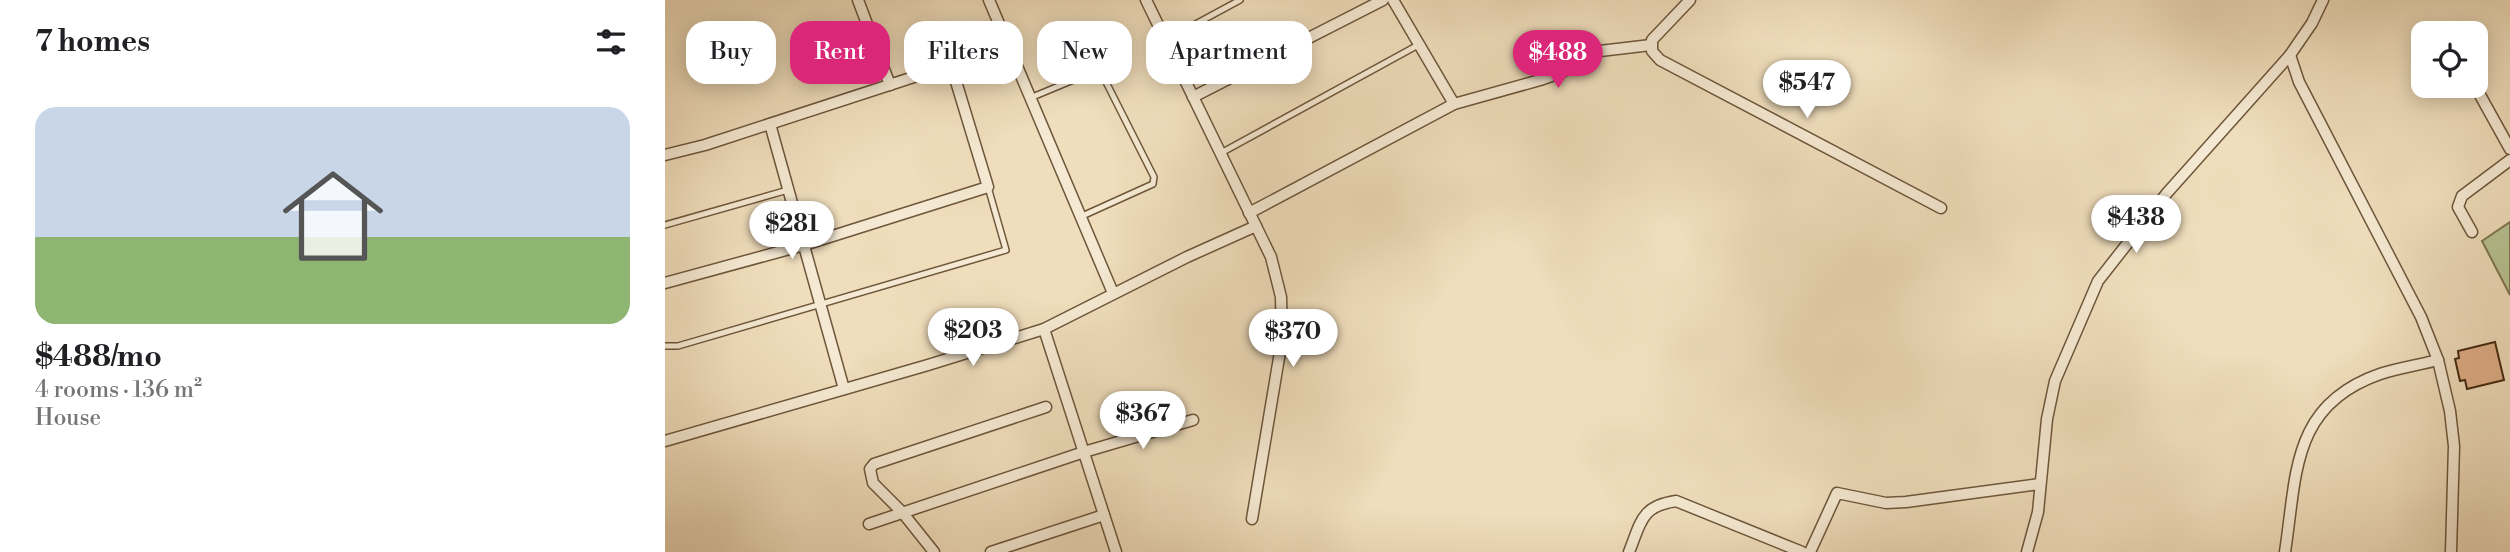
<!DOCTYPE html>
<html lang="en">
<head>
<meta charset="utf-8">
<style>
	:root { --surface:#fff; --page:#f2f2f2; --text:#202124; --muted:#757577; --line:#e0e0e0; --accent:#db2777 }
	body { margin:0; font-family:"Libre Bodoni",serif; background:var(--page); color:var(--text); height:100vh; display:flex; flex-direction:column; font-size:26px; white-space:nowrap }
	* { box-sizing:border-box; margin:0 }
	p { font-size:23px; color:var(--muted) }
	.icon { flex:none; width:38px; height:38px; fill:none; stroke:currentColor; stroke-width:2; stroke-linecap:round; stroke-linejoin:round }
	.map { position:relative; flex:1; overflow:hidden }
	.details { display:flex; flex-direction:column; background:var(--surface); width:665px }
	.details>* { flex:none }
	.guide { position:absolute; left:21px; top:21px; width:665px; height:63px; display:flex; gap:14px }
	.buttons { position:absolute; left:1746px; top:21px; display:grid; gap:14px }
	.buttons a { display:grid; place-items:center; width:77px; height:77px; border-radius:14px; background:var(--surface); box-shadow:0 4px 18px #0003; font-size:35px }
	.price { position:absolute; translate:-50% -60px; padding:0 16px; border-radius:24px; background:#fff; color:#222; font-size:23px; line-height:46px; filter:drop-shadow(0 2px 4px #0008) }
	.price::after { content:''; position:absolute; left:50%; top:42px; width:21px; height:16px; margin-left:-10px; background:inherit; clip-path:polygon(0 0,100% 0,50% 100%) }
	.price.current { background:var(--accent); color:#fff }
	ul { padding:0; list-style:none }
	li { display:grid; align-content:center; gap:14px; height:371px; padding:0 35px }
	li+li { border-top:2px solid var(--line) }
	li span { display:grid; place-items:center; height:217px; border-radius:21px; color:#555 }
	li>.icon { margin-inline-start:auto }
	span .icon { width:126px; height:126px; fill:#fffc; stroke-width:1 }
	li b { font-size:30px }
	h2 { display:flex; justify-content:space-between; align-items:center; height:84px; padding:0 35px; font-size:30px }
	.tag { padding:0 24px; border-radius:21px; background:var(--surface); box-shadow:0 4px 18px #0003; font-size:24px; line-height:63px }
	.tag.current { background:var(--accent); color:#fff }
	main { display:flex; flex:1; min-height:0 }
	.map>svg:first-child { display:block }
</style>
</head>
<body>
<main>
<section class="details">
<h2>7 homes<svg class="icon" aria-label="filters" viewBox="0 0 24 24"><path d="M4 7h16M4 17h16"/><circle cx="9" cy="7" r="2"/><circle cx="15" cy="17" r="2"/></svg></h2>
<ul>
<li><span style="background:linear-gradient(#c9d6e8 60%,#8fb573 0)"><svg class="icon" aria-label="home" viewBox="0 0 24 24"><path d="M3 11l9-7 9 7M6 9v11h12V9"/></svg></span><div><b>$488/mo</b><p>4 rooms · 136 m²</p><p>House</p></div></li>
</ul>
</section>
<div class="map">
<svg width="1845" height="552" viewBox="0 0 1845 552">
	<rect width="100%" height="100%" fill="#efddbb"/>
	<filter id="stains"><feTurbulence type="fractalNoise" baseFrequency=".00286" numOctaves="4"/><feColorMatrix values="0 0 0 0 .2 0 0 0 0 .09 0 0 0 0 .02 0 0 0 .5 -.17"/></filter>
	<radialGradient id="worn" r=".72"><stop offset=".6" stop-color="#630" stop-opacity="0"/><stop offset="1" stop-color="#630" stop-opacity=".3"/></radialGradient>
	<polygon fill="#b7c292" stroke="#7d7650" stroke-width="2" points="1845,222 1845,295 1817,241"/>
	<polygon fill="#dfae88" stroke="#43290f" stroke-width="2" points="1830,342 1839,380 1802,389 1800,380 1795,381 1790,359 1794,358 1793,351"/>
	<g fill="none" stroke-linecap="round" stroke-linejoin="round">
		<g stroke="#6e563a" stroke-width="8">
			<g id="lane">
				<polyline points="501,40 575,0"/>
				<polyline points="365,98 418,76 438,76 489,177 488,184 415,217"/>
				<polyline points="556,153 755,44"/>
				<polyline points="0,225 123,190"/>
				<polyline points="0,346 13,346 341,250 323,187"/>
			</g>
		</g>
		<g stroke="#6e563a" stroke-width="13">
			<g id="street">
				<polyline points="193,0 225,85"/>
				<polyline points="324,0 448,293"/>
				<polyline points="481,0 606,257 616,297 617,340 587,519"/>
				<polyline points="728,0 789,104"/>
				<polyline points="1025,0 987,40 987,51 995,60 1276,208"/>
				<polyline points="1625,55 1634,82 1756,317 1773,360 1785,411 1789,446 1786,552"/>
				<polyline points="1810,86 1845,149"/>
				<polyline points="528,97 718,0"/>
				<polyline points="105,124 179,389"/>
				<polyline points="0,155 40,145 344,46"/>
				<polyline points="584,213 789,104 875,80 895,73 935,51 986,45"/>
				<polyline points="1807,232 1793,207 1797,196 1845,160"/>
				<polyline points="0,283 139,245 323,187 286,65"/>
				<polyline points="379,329 451,552"/>
				<polyline points="0,441 263,365 379,329 522,257 591,226"/>
				<polyline points="204,524 419,452 528,420"/>
				<polyline points="269,552 237,512 208,483 205,469 209,464 381,407"/>
				<polyline points="326,552 439,515"/>
				<path d="M964 552C976 522 976 506 1011 501L1137 552"/>
				<polyline points="1145,552 1172,493 1221,503 1241,502 1375,484"/>
				<polyline points="1362,552 1373,512 1382,419 1390,381 1433,281 1502,193 1625,55 1647,23 1658,0"/>
				<path d="M1620 552C1632 474 1626 405 1715 374 1733 368 1754 365 1773 360"/>
			</g>
		</g>
		<use href="#lane" stroke="#f5e9d3" stroke-width="5"/>
		<use href="#street" stroke="#f5e9d3" stroke-width="10"/>
	</g>
	<rect width="100%" height="100%" filter="url(#stains)"/>
	<rect width="100%" height="100%" fill="url(#worn)"/>
</svg>
<div class="buttons">
<a><svg class="icon" aria-label="locate" viewBox="0 0 24 24"><circle cx="12" cy="12" r="6"/><path d="M12 2v4M12 18v4M2 12h4M18 12h4"/></svg></a>
</div>
<b class="price current" style="left:893px;top:90px">$488</b>
<b class="price" style="left:1142px;top:120px">$547</b>
<b class="price" style="left:1471px;top:255px">$438</b>
<b class="price" style="left:127px;top:261px">$281</b>
<b class="price" style="left:308px;top:368px">$203</b>
<b class="price" style="left:628px;top:369px">$370</b>
<b class="price" style="left:478px;top:451px">$367</b>
<div class="guide">
<a class="tag">Buy</a>
<a class="tag current">Rent</a>
<a class="tag">Filters</a>
<a class="tag">New</a>
<a class="tag">Apartment</a>
</div>
</div>
</main>
</body>
</html>
